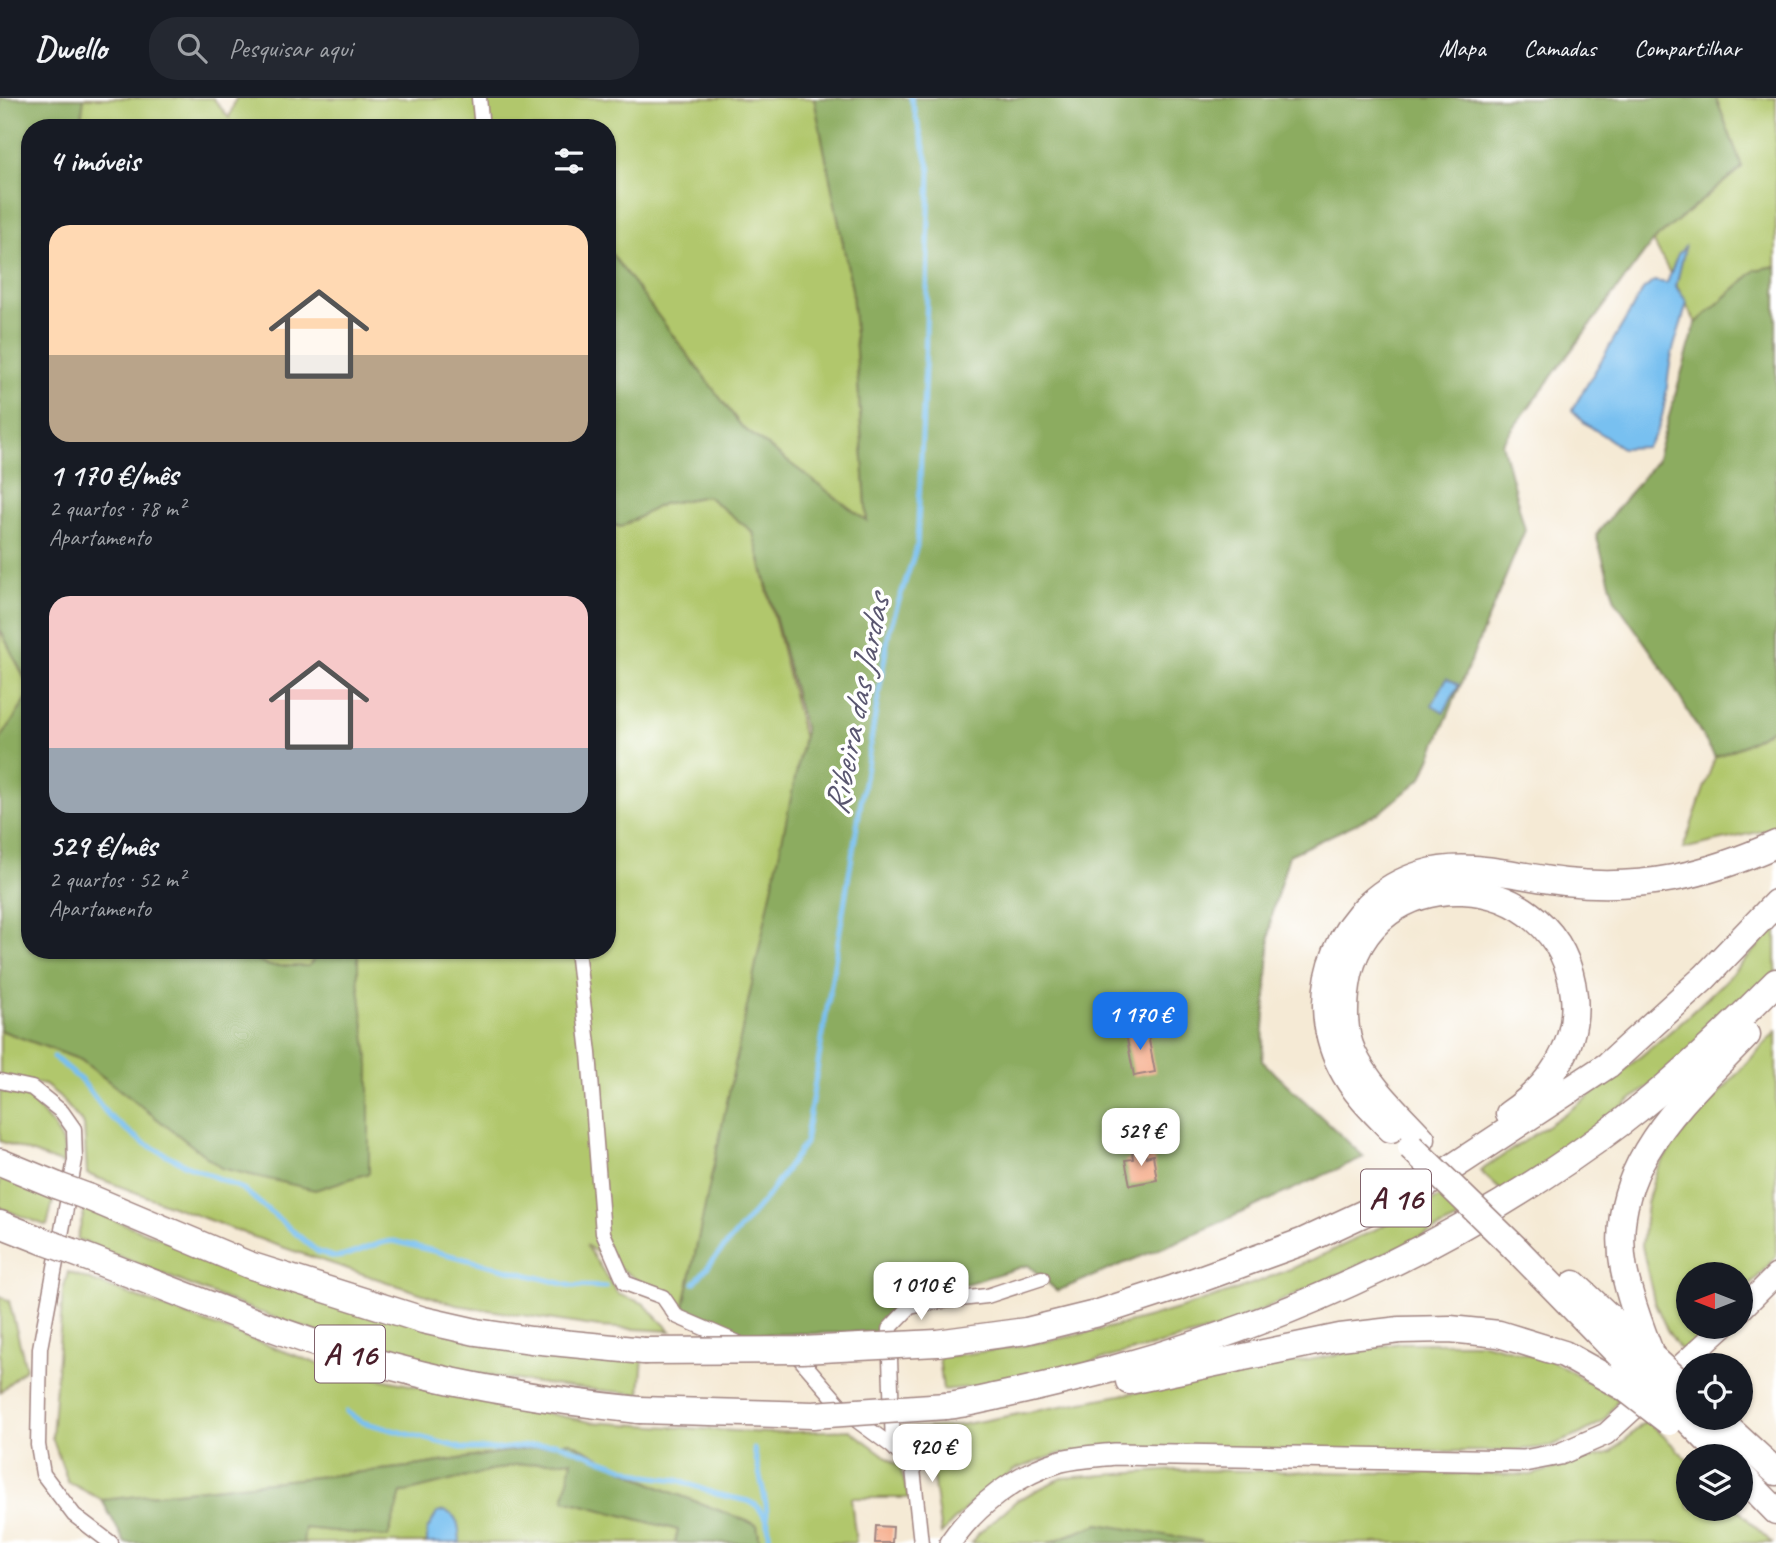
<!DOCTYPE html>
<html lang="pt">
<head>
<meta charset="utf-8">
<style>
	:root { --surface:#171b24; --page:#242831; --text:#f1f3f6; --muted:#9ea1a6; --line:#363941; --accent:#1a73e8 }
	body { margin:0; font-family:Caveat,sans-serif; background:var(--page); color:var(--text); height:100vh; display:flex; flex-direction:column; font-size:26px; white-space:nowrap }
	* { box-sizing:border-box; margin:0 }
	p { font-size:23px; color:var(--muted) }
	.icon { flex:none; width:38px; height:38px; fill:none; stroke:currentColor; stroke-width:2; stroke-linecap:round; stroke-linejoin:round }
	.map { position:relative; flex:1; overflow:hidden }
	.panel { position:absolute; left:21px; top:21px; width:595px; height:840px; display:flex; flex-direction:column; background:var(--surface); border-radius:28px; box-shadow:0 2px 5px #0004 }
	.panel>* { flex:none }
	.needle { width:46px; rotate:270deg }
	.controls { position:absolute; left:1676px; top:1164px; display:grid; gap:14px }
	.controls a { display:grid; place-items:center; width:77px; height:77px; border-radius:50%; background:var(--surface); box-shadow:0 2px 5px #0004; font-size:35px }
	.price { position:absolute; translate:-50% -60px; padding:0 16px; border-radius:14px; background:#fff; color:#222; font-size:23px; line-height:46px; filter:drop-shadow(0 2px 4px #0008) }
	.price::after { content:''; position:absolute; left:50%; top:42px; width:21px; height:16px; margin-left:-10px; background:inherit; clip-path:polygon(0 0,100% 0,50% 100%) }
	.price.selected { background:var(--accent); color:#fff }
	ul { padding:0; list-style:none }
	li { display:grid; align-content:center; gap:14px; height:371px; padding:0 28px }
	li span { display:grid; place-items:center; height:217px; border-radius:21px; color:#555 }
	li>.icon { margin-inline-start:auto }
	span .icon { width:126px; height:126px; fill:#fffc; stroke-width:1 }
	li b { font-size:30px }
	h2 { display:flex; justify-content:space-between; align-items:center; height:84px; padding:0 28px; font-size:30px }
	header { display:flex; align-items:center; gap:42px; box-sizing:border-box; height:98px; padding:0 35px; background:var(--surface); border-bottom:2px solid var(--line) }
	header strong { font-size:33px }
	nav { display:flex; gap:38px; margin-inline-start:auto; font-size:24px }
	.search { width:490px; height:63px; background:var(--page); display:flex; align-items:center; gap:18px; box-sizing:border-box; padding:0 24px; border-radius:28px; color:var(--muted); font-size:26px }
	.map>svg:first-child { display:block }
</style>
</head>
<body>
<header>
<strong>Dwello</strong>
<div class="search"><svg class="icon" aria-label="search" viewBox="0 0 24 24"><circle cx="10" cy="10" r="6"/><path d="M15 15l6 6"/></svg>Pesquisar aqui</div>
<nav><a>Mapa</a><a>Camadas</a><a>Compartilhar</a></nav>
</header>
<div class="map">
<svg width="1776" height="1445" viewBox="0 0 1776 1445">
	<rect width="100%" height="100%" fill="#fff"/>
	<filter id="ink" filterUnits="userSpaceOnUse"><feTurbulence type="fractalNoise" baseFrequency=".0143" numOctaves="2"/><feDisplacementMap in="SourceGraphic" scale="14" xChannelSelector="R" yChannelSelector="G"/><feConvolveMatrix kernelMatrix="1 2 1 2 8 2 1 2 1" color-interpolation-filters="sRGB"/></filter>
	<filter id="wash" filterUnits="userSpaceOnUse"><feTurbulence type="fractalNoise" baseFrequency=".00686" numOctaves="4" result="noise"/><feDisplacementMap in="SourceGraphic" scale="28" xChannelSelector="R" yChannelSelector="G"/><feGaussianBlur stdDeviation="1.57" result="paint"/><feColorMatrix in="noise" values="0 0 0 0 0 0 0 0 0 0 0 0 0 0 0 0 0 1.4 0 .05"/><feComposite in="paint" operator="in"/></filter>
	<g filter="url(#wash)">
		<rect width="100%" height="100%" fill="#f5ead5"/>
		<g fill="#b1c76c" stroke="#7e734c" stroke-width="2">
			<polygon points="0,0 213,0 229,20 236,0 814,0 852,191 867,424 742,329 607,150 607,30 30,30"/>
			<polygon points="1716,0 1776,0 1776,168 1756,172 1696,225 1653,143 1742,69"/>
			<polygon points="707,398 753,434 804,641 683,1213 586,1147 618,1196 643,1205 671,1233 599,1229 456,1207 270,1145 87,1076 84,1027 59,998 45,987 0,978 0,932 81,962 222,1070 358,881 358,852 607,852 607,425 621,429 662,406"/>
			<polygon points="0,531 30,591 30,596 0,642"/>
			<polygon points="1776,629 1776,730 1683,751 1715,659 1742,648"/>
			<path d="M1776 829V874L1696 953 1505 1096 1480 1073C1526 1042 1573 1012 1616 978 1673 934 1728 883 1776 829Z"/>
			<polygon points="240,852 320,852 309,868 269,868"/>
			<polygon points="1776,933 1776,1159 1741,1197 1741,1176 1689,1176 1689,1228 1712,1229 1685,1258 1667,1232 1654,1203 1642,1148 1647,1105 1657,1071 1680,1038"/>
			<polygon points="0,993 30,1000 55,1030 64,1049 63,1066 0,1043"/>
			<polygon points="0,1076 55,1095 47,1128 0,1110"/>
			<path d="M1444 1097 1466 1118 1222 1230 1010 1285 943 1292 939 1259C1062 1246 1182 1216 1295 1169 1346 1148 1395 1121 1444 1097Z"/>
			<path d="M85 1111 320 1201 643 1259 640 1296C568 1290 498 1282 429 1266 307 1238 192 1188 77 1141Z"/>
			<polygon points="68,1174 332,1271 590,1324 767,1335 850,1332 900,1369 909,1400 851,1400 856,1445 760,1445 757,1427 658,1389 570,1344 408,1369 102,1402 68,1384 52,1339 63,1193"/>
			<polygon points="0,1198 9,1203 26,1270 0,1294"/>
			<polygon points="1400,1245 1484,1245 1550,1262 1618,1301 1604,1323 1580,1336 1548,1349 1505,1353 1062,1355 1016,1371 977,1399 941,1436 932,1372 904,1331 949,1329"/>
			<polygon points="1647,1322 1689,1363 1689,1410 1737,1411 1772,1445 1201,1445 1099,1426 1048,1445 971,1445 977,1437 1017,1402 1061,1380 1176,1372 1531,1377 1612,1354"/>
			<polygon points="573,1362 565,1402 678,1432 675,1445 303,1445 304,1430 388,1439 401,1395 514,1367"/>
		</g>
		<g fill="#8cac60" stroke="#6b6646" stroke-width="2">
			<polygon points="0,0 84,0 80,30 30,30 30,591 0,531"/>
			<polygon points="814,0 1716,0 1742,69 1653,143 1502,345 1525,432 1422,680 1381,714 1289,757 1271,818 1262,963 1364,1059 1181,1142 1057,1193 1028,1167 892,1208 880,1234 738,1237 683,1213 805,633 753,434 707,398 662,406 621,429 607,425 607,150 742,329 867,423 852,191"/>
			<polygon points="1776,168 1776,629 1742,648 1715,659 1661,568 1615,502 1596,437 1656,363 1696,225 1756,172"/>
			<polygon points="30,596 30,852 240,852 269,868 309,868 320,852 358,852 358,881 369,967 369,1075 315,1092 221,1070 81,962 0,932 0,642"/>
			<polygon points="570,1344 658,1389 757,1427 760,1445 675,1445 678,1432 564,1402 572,1362 514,1367 401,1395 388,1439 305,1430 303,1445 125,1445 102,1402 408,1369"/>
			<polygon points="1099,1426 1201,1443 1201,1445 1048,1445"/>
		</g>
		<g fill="#78c0f0" stroke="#61708e" stroke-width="2">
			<path d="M1685 149 1676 189 1687 204C1683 222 1676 239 1672 256 1665 285 1668 328 1646 349L1622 350 1585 325 1572 312 1643 192 1654 183 1667 185 1678 156Z"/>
			<polygon points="1447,580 1459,587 1444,614 1432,607"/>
			<path d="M444 1413C460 1417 459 1431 460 1445H427V1432L437 1415Z"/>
		</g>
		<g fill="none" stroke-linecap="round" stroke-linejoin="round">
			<g stroke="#78c0f0" stroke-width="5">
				<path d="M54 959 83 984 108 1017 142 1044 186 1067 243 1091 318 1154C323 1155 329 1158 335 1159 351 1160 373 1143 394 1143L572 1188 606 1189"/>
				<polyline points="694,1185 766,1100 805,1045 889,533 917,448 925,270 930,72 911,0"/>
				<polyline points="347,1314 362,1324 465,1351 497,1351 556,1345 647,1378 678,1382 716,1396 748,1403 756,1407 769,1424"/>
				<polyline points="754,1351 766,1406 770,1445"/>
			</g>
		</g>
		<g id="blocks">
			<g fill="#f6ae8d">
				<polygon points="1134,929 1148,937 1155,974 1134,978 1125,931"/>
				<polygon points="1144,1051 1146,1059 1153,1057 1157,1082 1130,1087 1125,1062 1133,1061 1132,1054"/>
				<polygon points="876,1428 893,1429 892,1445 875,1445"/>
			</g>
		</g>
	</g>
	<g filter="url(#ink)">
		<use href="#blocks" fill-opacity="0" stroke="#a08480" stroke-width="2"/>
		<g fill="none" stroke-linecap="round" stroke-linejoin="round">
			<g stroke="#a08480" stroke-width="17">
				<g id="street">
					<polyline points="479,0 482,30"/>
					<polyline points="577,852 589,955 603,1135 625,1185 663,1199 676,1218 741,1246"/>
					<polyline points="0,983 32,990 62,1014 74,1031 75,1062 40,1250 38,1347 43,1376 74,1417 111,1445"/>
					<polyline points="789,1254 795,1255 848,1316 893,1349 913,1371 921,1445"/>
					<polyline points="893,1349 889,1231 910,1209 933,1204 987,1198 1042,1180"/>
				</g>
			</g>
			<g stroke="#a08480" stroke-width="24">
				<g id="secondary">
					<polyline points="1741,1212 1776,1177"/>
					<path d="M950 1445C975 1408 1017 1376 1061 1363 1078 1359 1098 1358 1115 1356L1524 1363 1560 1356 1606 1336 1724 1228"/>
				</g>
			</g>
			<g stroke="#a08480" stroke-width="29">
				<g id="highway">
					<path d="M1391 1031C1372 1012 1353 993 1341 969 1303 894 1340 801 1422 776 1468 762 1519 779 1565 784 1642 792 1706 778 1776 746"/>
					<path d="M1422 1041C1398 1015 1368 988 1353 955 1343 933 1344 910 1347 887 1366 756 1561 764 1574 898 1579 948 1549 989 1509 1016"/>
					<polyline points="0,1064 58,1088"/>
					<polyline points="88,1099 249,1167 423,1222 476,1234 531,1242 644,1253"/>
					<polyline points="0,1126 43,1143"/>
					<polyline points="1516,1151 1639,1277"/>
					<path d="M73 1154C179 1194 284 1239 393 1269 474 1291 555 1303 639 1312"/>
					<polyline points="1574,1186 1648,1255"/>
					<polyline points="937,1245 1026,1233 1095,1216 1175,1190 1302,1144 1427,1086 1608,967 1705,879 1776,805"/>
					<path d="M1652 1259C1641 1231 1630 1202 1624 1172 1605 1069 1683 1004 1747 937"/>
					<polyline points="1129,1283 1340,1239 1400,1232 1450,1231 1499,1236 1564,1256 1625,1290"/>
					<path d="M946 1308C967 1306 988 1300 1008 1296 1045 1288 1081 1279 1116 1270 1299 1220 1472 1137 1623 1023 1678 981 1727 933 1776 884"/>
					<polyline points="1680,1314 1723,1358"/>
					<polyline points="1717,1320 1776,1374"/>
					<polyline points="1741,1377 1776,1413"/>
				</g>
			</g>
			<use href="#street" stroke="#fff" stroke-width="14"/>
			<use href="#secondary" stroke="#fff" stroke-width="21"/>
			<use href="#highway" stroke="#fff" stroke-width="26"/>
			<g stroke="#a08480" stroke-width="29" stroke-linecap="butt">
				<g id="highway-bridge">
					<polyline points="1411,1049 1516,1151"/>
					<polyline points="58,1088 88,1099"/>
					<polyline points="43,1143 73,1154"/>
					<polyline points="644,1253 802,1252 937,1245"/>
					<polyline points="1652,1259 1689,1293"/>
					<polyline points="1639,1277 1677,1310"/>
					<polyline points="1625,1290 1669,1324"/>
					<polyline points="639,1312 813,1317 946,1308"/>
				</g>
			</g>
			<use href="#highway-bridge" stroke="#fff" stroke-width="26"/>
		</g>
	</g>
	<g text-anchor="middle" stroke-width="7" stroke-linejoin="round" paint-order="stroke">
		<g fill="#fff" stroke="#80626b" stroke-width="2">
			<rect x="1361" y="1071.5" width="70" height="57" rx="5"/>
			<rect x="315" y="1227.5" width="70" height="57" rx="5"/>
		</g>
		<g font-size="32" font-weight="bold" fill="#4a1f2b">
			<text x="1396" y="1111">A 16</text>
			<text x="350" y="1267">A 16</text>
		</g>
		<g font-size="35" font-style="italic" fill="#5a5770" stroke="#fff">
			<text transform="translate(856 607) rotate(-79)" y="12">Ribeira das Jardas</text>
		</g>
	</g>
</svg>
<div class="controls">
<a><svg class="needle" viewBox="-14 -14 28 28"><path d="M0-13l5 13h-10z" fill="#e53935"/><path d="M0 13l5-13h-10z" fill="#9ea1a6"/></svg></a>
<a><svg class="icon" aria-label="locate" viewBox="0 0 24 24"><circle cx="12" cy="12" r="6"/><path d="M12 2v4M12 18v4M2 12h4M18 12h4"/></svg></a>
<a><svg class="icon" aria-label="layers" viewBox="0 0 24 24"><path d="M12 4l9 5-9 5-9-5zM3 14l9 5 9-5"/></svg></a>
</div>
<b class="price selected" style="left:1140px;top:954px">1 170 €</b>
<b class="price" style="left:1141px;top:1070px">529 €</b>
<b class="price" style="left:921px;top:1224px">1 010 €</b>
<b class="price" style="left:932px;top:1386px">920 €</b>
<section class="panel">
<h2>4 imóveis<svg class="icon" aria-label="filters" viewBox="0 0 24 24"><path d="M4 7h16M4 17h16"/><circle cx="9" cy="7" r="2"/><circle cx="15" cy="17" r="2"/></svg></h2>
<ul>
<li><span style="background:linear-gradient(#ffd9b3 60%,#b9a48a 0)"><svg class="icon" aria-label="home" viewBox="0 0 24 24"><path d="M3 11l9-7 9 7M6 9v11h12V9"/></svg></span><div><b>1 170 €/mês</b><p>2 quartos · 78 m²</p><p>Apartamento</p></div></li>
<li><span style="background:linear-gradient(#f6c9c9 70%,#9aa5b1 0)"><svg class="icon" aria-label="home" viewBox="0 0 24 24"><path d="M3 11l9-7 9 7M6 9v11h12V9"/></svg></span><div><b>529 €/mês</b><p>2 quartos · 52 m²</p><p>Apartamento</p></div></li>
</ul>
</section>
</div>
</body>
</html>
